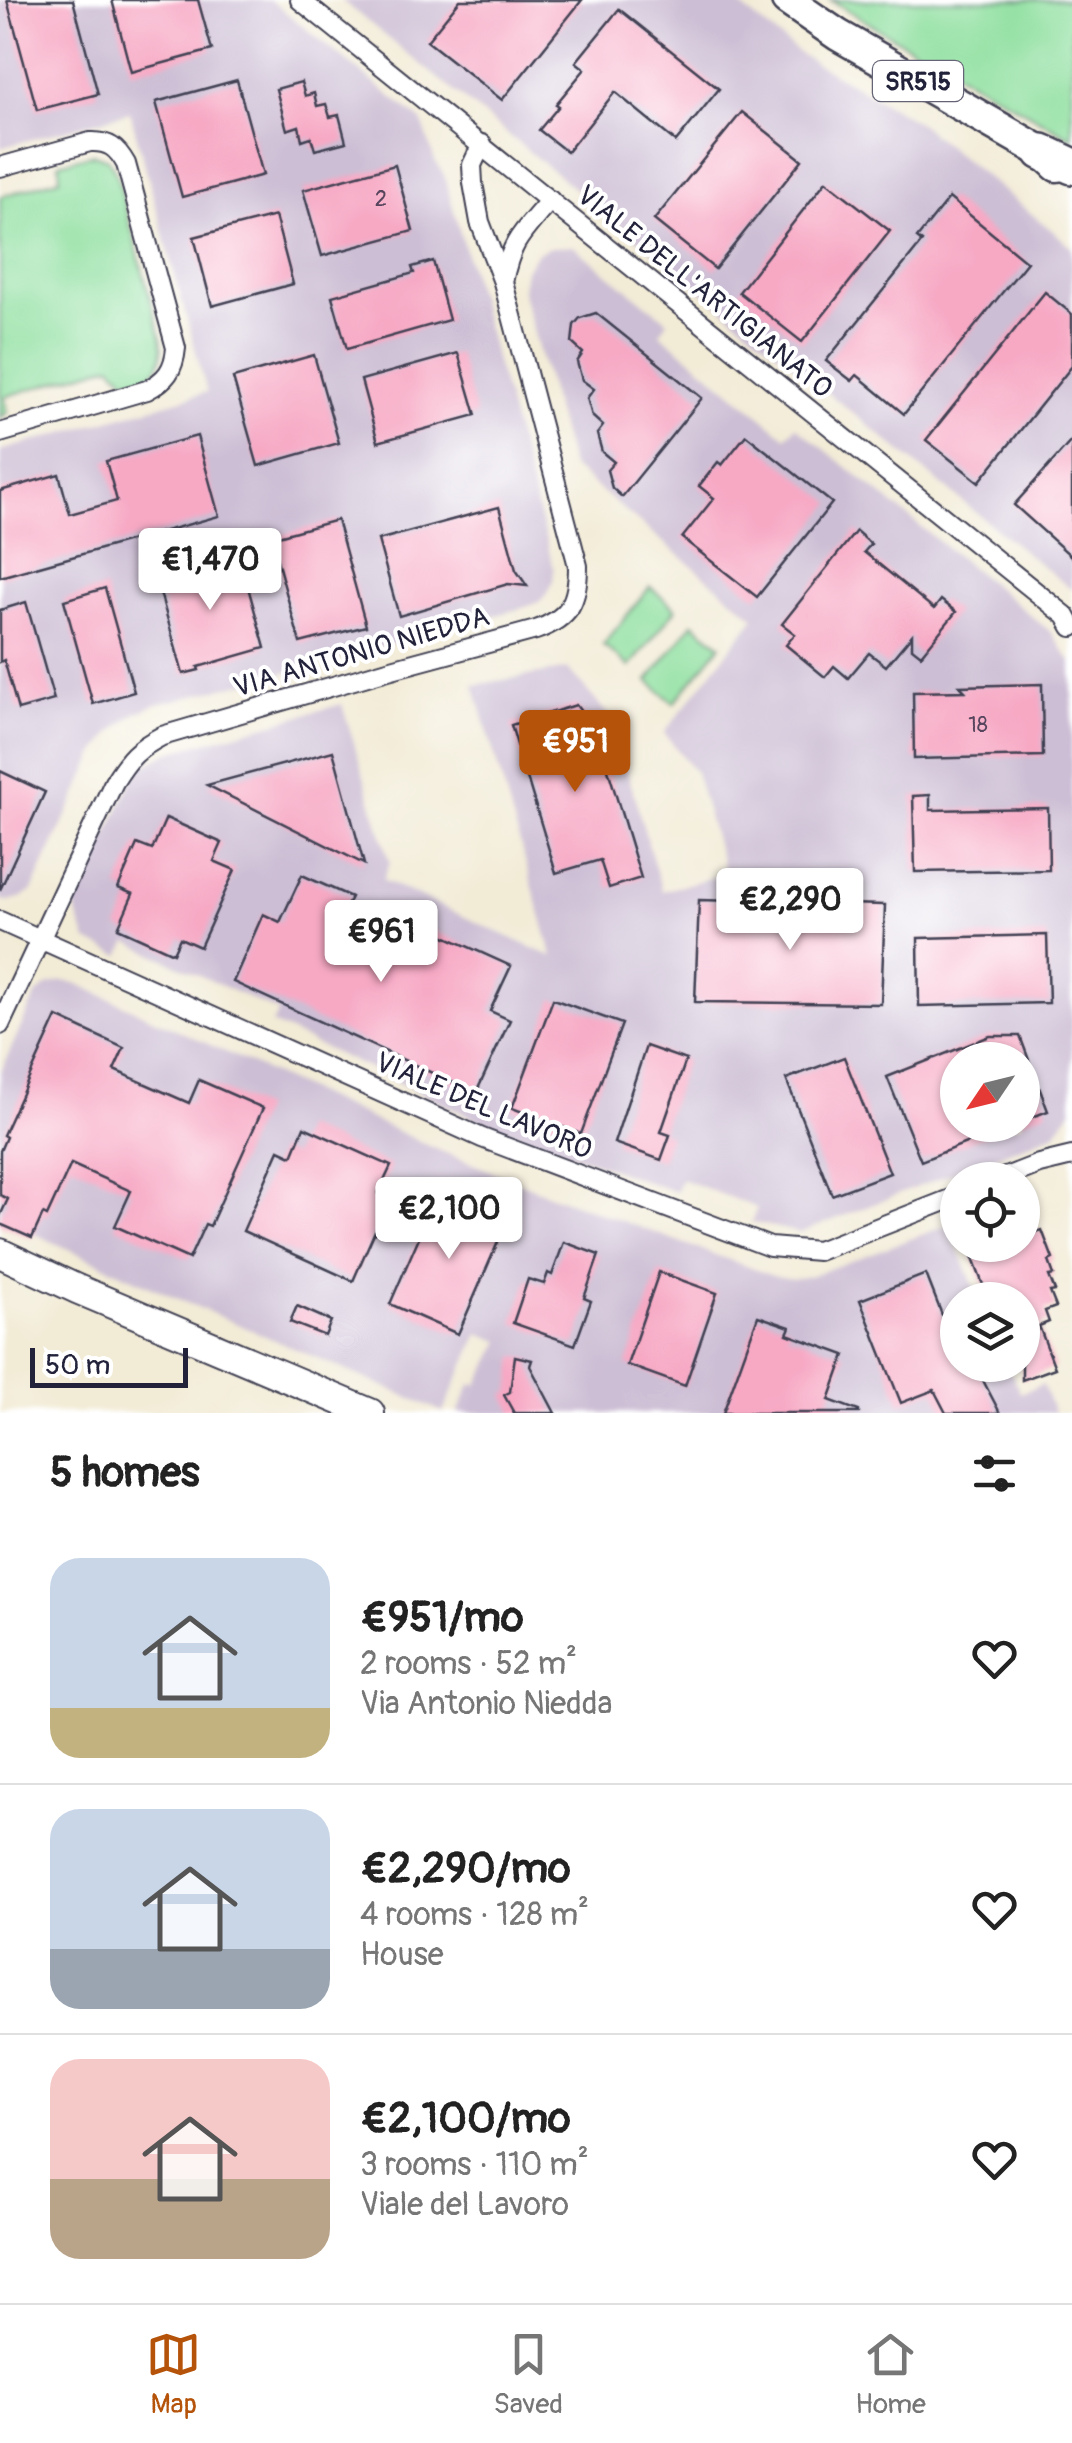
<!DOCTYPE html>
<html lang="en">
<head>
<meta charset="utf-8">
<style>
	:root { --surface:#fff; --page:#f6f6f6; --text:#222; --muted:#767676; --line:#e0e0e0; --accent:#b45309 }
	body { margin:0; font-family:Pangolin,sans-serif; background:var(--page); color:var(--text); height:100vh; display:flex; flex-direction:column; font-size:38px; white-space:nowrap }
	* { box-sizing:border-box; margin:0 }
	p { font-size:32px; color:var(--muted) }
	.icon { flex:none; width:55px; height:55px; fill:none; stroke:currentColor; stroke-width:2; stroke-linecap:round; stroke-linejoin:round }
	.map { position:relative; height:1413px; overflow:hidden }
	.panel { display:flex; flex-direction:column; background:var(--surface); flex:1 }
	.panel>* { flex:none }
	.needle { width:65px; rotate:235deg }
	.buttons { position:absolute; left:940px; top:1042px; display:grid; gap:20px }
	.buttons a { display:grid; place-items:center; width:100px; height:100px; border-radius:50%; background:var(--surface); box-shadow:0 2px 8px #0004; font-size:50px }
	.scale { position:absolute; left:30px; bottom:25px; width:158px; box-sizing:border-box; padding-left:10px; border:5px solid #22223b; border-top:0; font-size:28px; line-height:35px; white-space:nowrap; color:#22223b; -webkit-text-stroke:8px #fff; paint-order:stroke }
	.price { position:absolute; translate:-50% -85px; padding:0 22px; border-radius:10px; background:#fff; color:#222; font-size:32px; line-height:65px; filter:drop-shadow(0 2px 5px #0008) }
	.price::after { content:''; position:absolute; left:50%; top:60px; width:30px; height:22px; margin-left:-15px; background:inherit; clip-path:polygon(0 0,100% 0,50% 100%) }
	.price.current { background:var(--accent); color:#fff }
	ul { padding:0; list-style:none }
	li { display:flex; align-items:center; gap:30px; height:250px; padding:0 50px }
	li+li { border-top:2px solid var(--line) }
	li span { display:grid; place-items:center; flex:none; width:280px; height:200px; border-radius:30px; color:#555 }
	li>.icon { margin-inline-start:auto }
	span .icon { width:120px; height:120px; fill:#fffc; stroke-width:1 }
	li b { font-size:42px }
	h2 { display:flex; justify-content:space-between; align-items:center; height:120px; padding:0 50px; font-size:42px }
	.menu { display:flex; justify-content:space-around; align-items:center; height:140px; border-top:2px solid var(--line); background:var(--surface); font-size:28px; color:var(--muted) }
	.menu a { display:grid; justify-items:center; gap:5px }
	.menu .current { color:var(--accent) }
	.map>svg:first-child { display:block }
</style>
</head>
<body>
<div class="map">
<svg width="1072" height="1413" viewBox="0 0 1072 1413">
	<rect width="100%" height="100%" fill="#fff"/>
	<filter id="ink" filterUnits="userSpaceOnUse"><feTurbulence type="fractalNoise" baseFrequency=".01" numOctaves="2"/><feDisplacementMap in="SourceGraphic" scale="20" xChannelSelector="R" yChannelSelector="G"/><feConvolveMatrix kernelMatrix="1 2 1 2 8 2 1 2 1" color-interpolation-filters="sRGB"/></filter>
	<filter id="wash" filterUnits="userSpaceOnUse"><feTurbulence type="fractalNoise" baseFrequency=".0048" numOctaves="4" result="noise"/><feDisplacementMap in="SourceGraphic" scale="40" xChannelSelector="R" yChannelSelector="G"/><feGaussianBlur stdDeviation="2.25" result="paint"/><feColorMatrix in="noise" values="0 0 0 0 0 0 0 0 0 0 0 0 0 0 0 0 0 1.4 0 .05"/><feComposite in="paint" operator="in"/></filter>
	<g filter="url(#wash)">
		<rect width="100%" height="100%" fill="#f2ebd6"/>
		<g fill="#ccbed4" fill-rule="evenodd">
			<polygon points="0,0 270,0 422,121 435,161 444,175 554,569 553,582 548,593 539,602 526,607 291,671 155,705 136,713 111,733 95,756 32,891 22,898 10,901 0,900 0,451 207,392 130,112 0,148"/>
			<polygon points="341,0 733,0 800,54 919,123 1059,236 1072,248 1072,590"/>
			<path d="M573 246 668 321 660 333 786 437 796 426 1051 632 1072 663V1109L1055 1133 800 1233 751 1222 757 1208 681 1179 675 1192 479 1120 272 1024 278 1012 128 942 120 956 87 941 74 906 138 768 170 752 342 704 390 862 383 880 553 957 474 685 568 669 612 719 662 891 725 874 695 772 664 733 755 617 571 467 522 290 525 270 537 253 550 247ZM958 1060H1022V1125H958Z"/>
			<polygon points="62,981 76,983 436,1149 546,1193 773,1276 793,1279 810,1276 948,1225 980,1300 958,1300 958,1365 1008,1365 1020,1393 1043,1384 1054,1413 458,1413 470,1385 478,1384 501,1341 479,1334 443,1412 181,1300 0,1218 0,1073 30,1007 38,993 49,985"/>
		</g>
		<g fill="#8edf9f" stroke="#58806d" stroke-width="2.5">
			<polygon points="831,0 1072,0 1072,138 882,31"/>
			<path d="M94 154 108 159 116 173 161 338C165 366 155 379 126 380L111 365 4 397 8 412 0 418V197L60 178 59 163Z"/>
			<polygon points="650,587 676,609 630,667 603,645"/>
			<polygon points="693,623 721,645 674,703 648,681"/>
		</g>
		<g id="blocks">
			<g fill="#f7a9c4">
				<polygon points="7,0 73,0 98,94 37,110"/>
				<polygon points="112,0 198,0 212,50 131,72"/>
				<polygon points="460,0 582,0 502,100 427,41"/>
				<polygon points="619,9 719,89 676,142 615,92 567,152 539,130 559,106 556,104 585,69 576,62"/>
				<polygon points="237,80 263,175 182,197 156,102"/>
				<polygon points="301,82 305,96 314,93 317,106 326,104 330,117 339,115 346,142 315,150 311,137 302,140 299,126 287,130 276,89"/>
				<polygon points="742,112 802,160 715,269 654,220"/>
				<polygon points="395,165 413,231 322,256 303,190"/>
				<polygon points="826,181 890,231 802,342 739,292"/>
				<polygon points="949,198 1027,262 904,414 857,375 852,381 826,361 922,242 917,238"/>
				<polygon points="275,216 293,284 212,306 194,237"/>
				<polygon points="433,261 449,320 347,349 332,296 414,273 412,267"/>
				<polygon points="1045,292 1072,314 1072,366 979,482 926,440"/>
				<polygon points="596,313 702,398 622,497 612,488 607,470 614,462 602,452 597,434 603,426 592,416 587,398 594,389 582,380 577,362 583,353 572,343 574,325 580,318"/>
				<polygon points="458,353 476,415 378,442 361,380"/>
				<polygon points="314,355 339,443 258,466 233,378"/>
				<polygon points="746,435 832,503 757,597 682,538 714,498 699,486 718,462 722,465"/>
				<polygon points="197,436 219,516 0,577 0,491 59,474 70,514 117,501 106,461"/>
				<polygon points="1072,440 1072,557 1014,505"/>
				<polygon points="499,507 516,570 527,586 508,584 399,616 378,540"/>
				<polygon points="337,520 366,626 300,643 271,538"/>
				<polygon points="856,531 871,544 864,552 934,609 941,600 956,612 921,655 912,648 912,635 886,666 869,653 848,678 834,666 825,677 786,645 795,634 782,624"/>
				<polygon points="239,555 265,648 198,667 199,670 183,674 156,578"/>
				<polygon points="105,588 134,692 93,704 64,600"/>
				<polygon points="26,602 54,700 18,710 4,660 0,662 0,610"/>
				<polygon points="1042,684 1043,756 914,759 913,692 965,691 960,686"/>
				<polygon points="576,705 597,733 641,878 609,888 600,860 556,873 511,725"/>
				<polygon points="333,751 364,864 207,785"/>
				<polygon points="0,771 45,792 0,890"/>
				<polygon points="930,795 930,810 1048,808 1049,870 915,872 913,796"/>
				<polygon points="166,818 222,843 214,861 235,870 200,947 180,938 173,953 118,928 133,894 118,888 137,844 152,850"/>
				<polygon points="302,875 351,897 338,926 390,950 405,918 511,966 490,1011 510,1020 476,1093 233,982 263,914 280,922"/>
				<polygon points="699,900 885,905 881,1004 695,1002"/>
				<polygon points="1047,935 1049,1003 919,1006 918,938"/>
				<polygon points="553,999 622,1024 581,1134 512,1108"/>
				<polygon points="57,1017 124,1048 114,1070 189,1103 199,1080 263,1108 210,1226 205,1224 189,1259 115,1226 131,1191 71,1164 47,1216 43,1214 32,1238 0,1224 0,1216 8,1199 0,1195 0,1151 6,1137 3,1135"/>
				<polygon points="990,1036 1020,1036 1048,1111 1022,1121 1022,1060 958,1060 958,1125 1009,1126 921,1161 887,1077"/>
				<polygon points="646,1046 686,1060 661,1132 670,1135 661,1160 614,1143"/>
				<polygon points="844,1057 890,1173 832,1195 786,1079"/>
				<polygon points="304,1127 391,1166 378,1194 389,1199 353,1281 243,1231 279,1150 292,1156"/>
				<polygon points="440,1189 508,1219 458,1334 390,1304"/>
				<polygon points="1042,1230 1053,1259 1049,1261 1054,1275 1049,1276 1055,1291 1050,1292 1056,1307 1045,1311 1049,1322 1039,1326 1055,1368 1022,1380 1022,1300 989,1300 972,1256 1002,1245 1022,1245 1022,1237"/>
				<polygon points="564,1242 599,1255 584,1298 591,1301 575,1345 513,1323 528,1279 544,1284 548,1273 552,1275"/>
				<polygon points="659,1272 717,1293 685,1386 627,1365"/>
				<polygon points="926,1274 953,1343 958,1342 958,1365 975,1365 1000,1413 946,1413 934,1390 901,1403 860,1300"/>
				<polygon points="297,1306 331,1321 325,1336 290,1322"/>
				<polygon points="758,1316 790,1327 787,1334 845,1355 829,1400 859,1411 859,1413 723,1413"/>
				<polygon points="515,1356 532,1360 530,1366 555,1413 514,1413 504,1395 510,1392"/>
			</g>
		</g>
	</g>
	<g filter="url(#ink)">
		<use href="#blocks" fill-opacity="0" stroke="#414052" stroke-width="2.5"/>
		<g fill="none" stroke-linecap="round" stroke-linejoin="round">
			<g stroke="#414052" stroke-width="22">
				<g id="street">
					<polyline points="300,0 1066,616 1072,627"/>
					<path d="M0 167 90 142C109 141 117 148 126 164L176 348C174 370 166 380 147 390L0 433"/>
					<path d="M503 282C512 238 523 233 550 200"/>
					<polyline points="0,921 482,1138 770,1247 818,1251 958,1196"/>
					<path d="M0 1025 114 782C129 758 137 749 162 736L388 670 536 630C570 618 578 601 578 566L503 282 480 222 473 183 472 165 482 144"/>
					<polyline points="998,1180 1039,1164 1072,1156"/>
				</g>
			</g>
			<g stroke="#414052" stroke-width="32">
				<polyline id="secondary" points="0,1253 77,1289 370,1413"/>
			</g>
			<g stroke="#414052" stroke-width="35">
				<polyline id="primary" points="787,0 838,35 1042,152 1057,166"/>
			</g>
			<g stroke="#414052" stroke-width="40">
				<polyline id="highway" points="1042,152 1072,166"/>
			</g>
			<use href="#street" stroke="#fff" stroke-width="18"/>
			<use href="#secondary" stroke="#fff" stroke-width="28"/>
			<use href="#primary" stroke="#fff" stroke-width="30"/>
			<use href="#highway" stroke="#fff" stroke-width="35"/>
		</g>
	</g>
	<g text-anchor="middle" stroke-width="8" stroke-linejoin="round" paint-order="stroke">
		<g font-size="22" fill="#57445d">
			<text x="381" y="206">2</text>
			<text x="978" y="732">18</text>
		</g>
		<rect fill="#fff" stroke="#646476" stroke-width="2.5" x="873" y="61" width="90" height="40" rx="8"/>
		<g font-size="25" font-weight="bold" fill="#22223b">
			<text x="918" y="90">SR515</text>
		</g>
		<g font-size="28" fill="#22223b" stroke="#fff">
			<text transform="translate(705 291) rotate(39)" y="10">VIALE DELL'ARTIGIANATO</text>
			<text transform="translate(361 651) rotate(-16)" y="10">VIA ANTONIO NIEDDA</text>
			<text transform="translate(484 1105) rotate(23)" y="10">VIALE DEL LAVORO</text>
		</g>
	</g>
</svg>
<div class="buttons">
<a><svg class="needle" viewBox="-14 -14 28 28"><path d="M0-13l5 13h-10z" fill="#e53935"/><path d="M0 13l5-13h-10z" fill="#767676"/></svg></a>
<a><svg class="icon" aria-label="locate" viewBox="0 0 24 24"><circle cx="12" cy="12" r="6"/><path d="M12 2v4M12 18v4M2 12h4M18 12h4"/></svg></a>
<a><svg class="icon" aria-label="layers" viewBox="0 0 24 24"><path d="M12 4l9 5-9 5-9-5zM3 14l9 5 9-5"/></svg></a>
</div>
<div class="scale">50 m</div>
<b class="price" style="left:210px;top:613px">€1,470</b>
<b class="price current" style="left:575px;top:795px">€951</b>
<b class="price" style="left:790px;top:953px">€2,290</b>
<b class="price" style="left:381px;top:985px">€961</b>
<b class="price" style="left:449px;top:1262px">€2,100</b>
</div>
<section class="panel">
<h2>5 homes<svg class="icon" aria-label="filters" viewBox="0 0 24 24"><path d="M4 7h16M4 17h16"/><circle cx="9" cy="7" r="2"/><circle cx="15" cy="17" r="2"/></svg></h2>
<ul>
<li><span style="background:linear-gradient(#c9d6e8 75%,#c2b280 0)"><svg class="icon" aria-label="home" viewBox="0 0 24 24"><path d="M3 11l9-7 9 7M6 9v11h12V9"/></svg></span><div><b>€951/mo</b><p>2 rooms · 52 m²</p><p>Via Antonio Niedda</p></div><svg class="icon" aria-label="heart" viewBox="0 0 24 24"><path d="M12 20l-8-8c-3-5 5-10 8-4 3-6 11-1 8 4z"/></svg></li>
<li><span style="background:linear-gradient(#c9d6e8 70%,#9aa5b1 0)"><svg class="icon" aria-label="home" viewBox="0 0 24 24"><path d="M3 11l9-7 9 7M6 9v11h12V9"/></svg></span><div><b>€2,290/mo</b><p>4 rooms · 128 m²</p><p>House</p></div><svg class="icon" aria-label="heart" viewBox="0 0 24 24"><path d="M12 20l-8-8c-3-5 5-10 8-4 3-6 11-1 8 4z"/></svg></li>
<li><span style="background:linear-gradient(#f6c9c9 60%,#b9a48a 0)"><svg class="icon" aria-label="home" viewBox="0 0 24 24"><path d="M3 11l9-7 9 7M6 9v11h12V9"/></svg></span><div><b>€2,100/mo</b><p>3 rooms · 110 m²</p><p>Viale del Lavoro</p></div><svg class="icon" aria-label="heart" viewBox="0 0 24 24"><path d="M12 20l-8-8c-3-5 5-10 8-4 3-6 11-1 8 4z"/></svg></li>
</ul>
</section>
<nav class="menu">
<a class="current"><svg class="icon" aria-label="map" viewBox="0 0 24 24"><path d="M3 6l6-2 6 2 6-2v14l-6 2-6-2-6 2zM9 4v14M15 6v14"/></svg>Map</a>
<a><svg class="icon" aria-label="saved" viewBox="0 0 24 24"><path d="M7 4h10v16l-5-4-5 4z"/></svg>Saved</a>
<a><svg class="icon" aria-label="home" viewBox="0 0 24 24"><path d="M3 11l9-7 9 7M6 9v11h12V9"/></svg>Home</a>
</nav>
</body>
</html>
